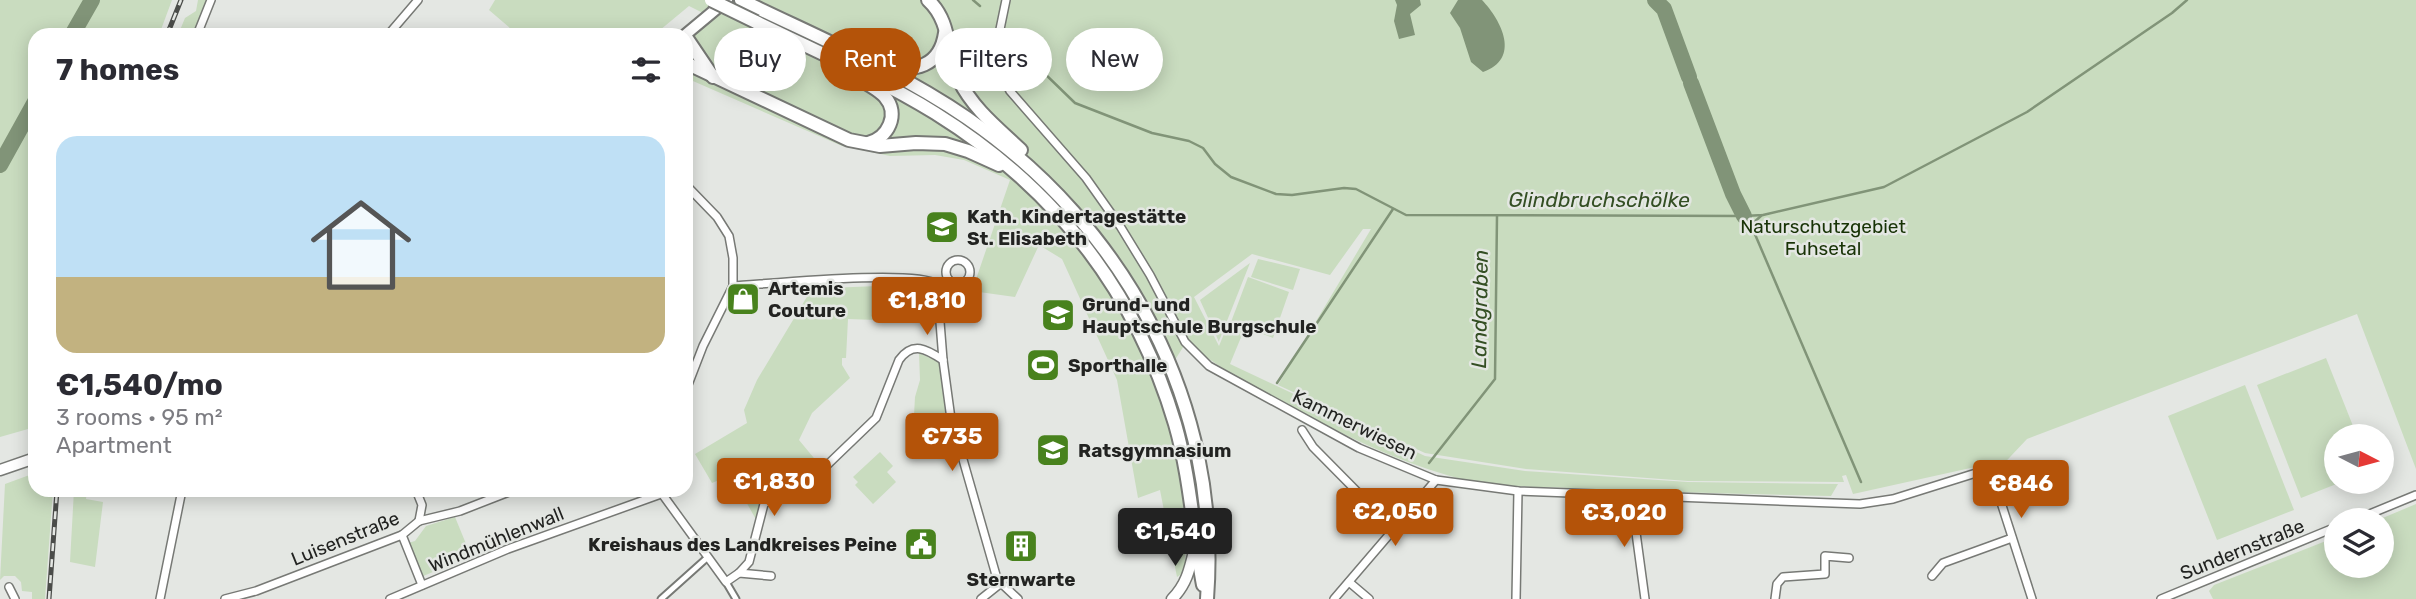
<!DOCTYPE html>
<html lang="en">
<head>
<meta charset="utf-8">
<style>
	:root { --surface:#fff; --page:#f7f7f7; --text:#2b2b33; --muted:#7c7c81; --accent:#b45309 }
	body { margin:0; font-family:Rubik,sans-serif; background:var(--page); color:var(--text); height:100vh; display:flex; flex-direction:column; font-size:26px; white-space:nowrap }
	* { box-sizing:border-box; margin:0 }
	p { font-size:23px; color:var(--muted) }
	.icon { flex:none; width:38px; height:38px; fill:none; stroke:currentColor; stroke-width:2; stroke-linecap:round; stroke-linejoin:round }
	.map { position:relative; flex:1; overflow:hidden }
	.details { position:absolute; left:28px; top:28px; width:665px; height:469px; display:flex; flex-direction:column; background:var(--surface); border-radius:21px; box-shadow:0 4px 18px #0003 }
	.details>* { flex:none }
	.top-card { position:absolute; left:714px; top:28px; width:665px; height:63px; display:flex; gap:14px }
	.needle { width:46px; rotate:96deg }
	.tools { position:absolute; left:2324px; top:424px; display:grid; gap:14px }
	.tools a { display:grid; place-items:center; width:70px; height:70px; border-radius:50%; background:var(--surface); box-shadow:0 4px 18px #0003; font-size:35px }
	.price { position:absolute; translate:-50% -60px; padding:0 16px; border-radius:7px; background:var(--accent); color:#fff; font-size:23px; line-height:46px; filter:drop-shadow(0 2px 4px #0008) }
	.price::after { content:''; position:absolute; left:50%; top:42px; width:21px; height:16px; margin-left:-10px; background:inherit; clip-path:polygon(0 0,100% 0,50% 100%) }
	.price.selected { background:#222; color:#fff }
	ul { padding:0; list-style:none }
	li { display:grid; align-content:center; gap:14px; height:371px; padding:0 28px }
	li span { display:grid; place-items:center; height:217px; border-radius:21px; color:#555 }
	li>.icon { margin-inline-start:auto }
	span .icon { width:126px; height:126px; fill:#fffc; stroke-width:1 }
	li b { font-size:30px }
	h2 { display:flex; justify-content:space-between; align-items:center; height:84px; padding:0 28px; font-size:30px }
	.chip { padding:0 24px; border-radius:32px; background:var(--surface); box-shadow:0 4px 18px #0003; font-size:24px; line-height:63px }
	.chip.selected { background:var(--accent); color:#fff }
	.map>svg:first-child { display:block }
</style>
</head>
<body>
<div class="map">
<svg width="2416" height="599" viewBox="0 0 2416 599">
	<rect width="100%" height="100%" fill="#e4e7e3"/>
	<g fill="#c9dcbf">
		<polygon points="0,0 172,0 159,35 35,35 35,427 0,437"/>
		<polygon points="198,0 208,0 193,35 178,35 185,18 196,11"/>
		<path d="M495 0H2416V469L2357 314 2027 439 1994 474 1975 467 1853 494 1846 475 1842 476 1844 482 1688 481 1526 469 1425 453 1278 385 1371 229H1363L1330 275 1252 254 1194 297 1219 346 1228 324 1244 330 1230 364 1425 456 1525 471 1688 482 1838 484 1831 496C1744 494 1657 492 1571 488 1531 486 1488 488 1450 476 1394 460 1341 434 1290 406 1255 387 1217 369 1187 341L1159 385 1182 468 1186 571 1177 577 1160 490 1138 498 1117 380 1062 259 1039 245 1015 297 972 291 1010 180 964 160 935 155 890 156 842 146 686 78V35L705 14 689 6 654 35H518L489 10Z"/>
		<polygon points="1258,259 1300,269 1293,290 1251,277"/>
		<polygon points="1250,263 1219,341 1219,342 1200,300"/>
		<polygon points="1248,277 1289,292 1273,338 1231,322"/>
		<polygon points="878,286 876,320 848,319 846,358 842,358 842,365 850,378 812,413 799,440 823,469 764,504 758,523 731,475 712,483 695,454 747,423 744,410 757,380 808,295 822,296 828,288"/>
		<polygon points="919,353 939,362 949,443 924,455 914,415 915,397 920,380"/>
		<polygon points="2326,358 2357,436 2336,436 2336,481 2344,481 2301,498 2257,385"/>
		<polygon points="2245,385 2294,510 2217,540 2168,416"/>
		<polygon points="880,452 893,466 887,472 896,482 873,504 855,485 858,482 853,477"/>
		<polygon points="35,473 35,490 53,490 45,599 32,599 32,592 22,591 21,582 15,576 4,576 0,580 5,484"/>
		<polygon points="74,490 87,490 86,499 103,502 95,567 70,562"/>
		<polygon points="2416,504 2416,599 2213,599 2209,591 2214,585 2336,537 2336,565 2382,565 2382,520 2378,520"/>
		<polygon points="455,517 471,556 421,577 408,543 415,541 426,526"/>
	</g>
	<g fill="#819478">
		<polygon points="1395,0 1420,0 1421,5 1410,14 1415,35 1399,39 1394,21 1397,5"/>
		<path d="M1458 0H1482C1502 21 1521 59 1483 72L1471 62 1460 28 1450 13Z"/>
	</g>
	<g fill="none" stroke-linecap="round" stroke-linejoin="round">
		<g stroke="#819478" stroke-width="2.5">
			<polyline points="973,0 980,6"/>
			<polyline points="1010,40 1075,103 1152,133 1189,141 1203,148 1215,164 1231,177 1276,194 1292,195 1344,188 1356,189 1406,215 1744,216 1763,215 1884,187 2027,112 2172,13 2187,0"/>
			<polyline points="1762,215 1751,225 1861,482"/>
			<polyline points="1277,383 1393,209"/>
			<polyline points="1429,463 1495,379 1497,216"/>
		</g>
		<g stroke="#819478" stroke-width="16">
			<polyline points="1655,0 1664,9 1689,77"/>
			<polyline points="72,35 92,0"/>
			<polyline points="1691,83 1733,194 1744,216"/>
			<polyline points="0,165 35,102"/>
		</g>
		<g stroke="#777975" stroke-width="9">
			<g id="pedestrian">
				<polyline points="726,582 736,599"/>
				<polyline points="661,599 708,557"/>
			</g>
		</g>
		<g stroke="#777975" stroke-width="10">
			<g id="minor">
				<polyline points="1006,0 999,34 998,52 1001,72 1010,91 1086,178 1120,226 1150,275 1185,342 1209,366 1359,448 1436,480 1518,491 1860,504 1893,499 1976,473 1989,479 1997,490 2032,599"/>
				<polyline points="197,35 211,0"/>
				<polyline points="388,35 418,0"/>
				<polyline points="686,185 717,217 729,236 733,258 733,286 703,346 686,390"/>
				<circle cx="958" cy="272" r="12"/>
				<polyline points="937,284 943,360 954,441 962,456 996,575 1001,583 1018,599"/>
				<path d="M733 286C768 284 914 269 937 284"/>
				<polyline points="1302,430 1313,447 1393,528"/>
				<polyline points="416,490 422,505 419,521"/>
				<polyline points="660,491 726,582 739,573 771,576"/>
				<polyline points="1631,496 1645,599"/>
				<polyline points="2355,520 2416,495"/>
				<polyline points="402,535 422,585"/>
				<path d="M739 573 749 562 764 504 823 469 876 418 899 360C913 341 926 349 943 360"/>
				<polyline points="1932,576 1943,563 2012,538"/>
				<polyline points="1349,582 1369,599"/>
				<polyline points="9,587 15,599"/>
				<polyline points="160,599 182,490"/>
				<polyline points="225,599 256,591 402,535 419,521 460,511 514,490"/>
				<polyline points="390,599 508,549 661,494"/>
				<polyline points="981,599 1001,583"/>
				<polyline points="1334,599 1436,480"/>
				<polyline points="1516,599 1518,491"/>
				<polyline points="1775,599 1777,584 1783,577 1825,574 1825,556 1849,558"/>
				<polyline points="2161,599 2336,527"/>
			</g>
		</g>
		<g stroke="#777975" stroke-width="13">
			<g id="tertiary">
				<polyline points="0,470 35,458"/>
				<path d="M1172 599C1187 584 1190 568 1195 547"/>
			</g>
		</g>
		<g stroke="#777975" stroke-width="14">
			<polyline id="secondary" points="685,35 727,0"/>
		</g>
		<g stroke="#777975" stroke-width="16">
			<g id="trunk">
				<path d="M741 0C817 37 897 70 967 118 1126 227 1222 405 1207 599"/>
				<path d="M928 0C952 22 946 53 959 80 973 109 999 129 1021 150"/>
				<path d="M756 22C816 51 878 78 935 113 1054 187 1135 289 1175 424 1190 476 1193 531 1203 585"/>
				<polyline points="686,37 713,77"/>
				<polyline points="686,63 849,140 880,146 916,143 945,144 968,151 999,165"/>
				<path d="M885 66C915 72 940 67 945 33"/>
				<path d="M866 83C872 87 880 91 885 97 900 114 888 138 868 143"/>
			</g>
		</g>
		<use href="#pedestrian" stroke="#fff" stroke-width="5"/>
		<use href="#minor" stroke="#fff" stroke-width="7"/>
		<use href="#tertiary" stroke="#fff" stroke-width="10"/>
		<use href="#secondary" stroke="#fff" stroke-width="10"/>
		<use href="#trunk" stroke="#fff" stroke-width="12"/>
		<g stroke="#4b4d4a" stroke-width="5">
			<g id="rail">
				<polyline points="167,35 181,0"/>
				<polyline points="49,599 57,490"/>
			</g>
		</g>
		<use href="#rail" stroke="#e4e7e3" stroke-width="2.5" stroke-dasharray="8" stroke-linecap="butt"/>
		<g stroke="#777975" stroke-width="16" stroke-linecap="butt">
			<polyline id="trunk-bridge" points="711,0 756,22"/>
		</g>
		<use href="#trunk-bridge" stroke="#fff" stroke-width="12"/>
	</g>
	<defs>
		<g id="school-square" transform="scale(1.75)"><rect x="-9" y="-9" width="18" height="18" rx="4" fill="#48821d" stroke="#e4e7e3"/><path d="M0-5L7-2L0 1L-7-2ZM-4 1L0 2.5L4 1V4Q0 6-4 4Z" fill="#fff"/></g>
		<g id="shop-square" transform="scale(1.75)"><rect x="-9" y="-9" width="18" height="18" rx="4" fill="#48821d" stroke="#e4e7e3"/><path d="M-5-2.5h2.3a2.7 3.5 0 0 1 5.4 0H5L5.5 6h-11ZM-1.5-2.5h3a1.5 2.3 0 0 0-3 0Z" fill="#fff"/></g>
		<g id="stadium-square" transform="scale(1.75)"><rect x="-9" y="-9" width="18" height="18" rx="4" fill="#48821d" stroke="#e4e7e3"/><path d="M0-5a6.5 5 0 1 0 0 10a6.5 5 0 1 0 0-10ZM-3.5-1.8h7v3.6h-7Z" fill="#fff"/></g>
		<g id="civic-square" transform="scale(1.75)"><rect x="-9" y="-9" width="18" height="18" rx="4" fill="#48821d" stroke="#e4e7e3"/><path d="M-.6-6.5H3V-4.5H.6V-3L4-1V1h2V6H-6V1h2V-1L-.6-3ZM-1.2 2.5V6h2.4V2.5Z" fill="#fff"/></g>
		<g id="building-square" transform="scale(1.75)"><rect x="-9" y="-9" width="18" height="18" rx="4" fill="#48821d" stroke="#e4e7e3"/><path d="M-4-6H4V6H1V3H-1V6H-4ZM-2.5-4.3h1.7v1.8h-1.7ZM.8-4.3h1.7v1.8H.8ZM-2.5-1h1.7V.8h-1.7ZM.8-1h1.7V.8H.8Z" fill="#fff"/></g>
	</defs>
	<g fill-rule="evenodd">
		<use href="#school-square" x="942" y="227"/>
		<use href="#shop-square" x="743" y="299"/>
		<use href="#school-square" x="1058" y="315"/>
		<use href="#stadium-square" x="1043" y="365"/>
		<use href="#school-square" x="1053" y="450"/>
		<use href="#civic-square" x="921" y="544"/>
		<use href="#building-square" x="1021" y="546"/>
	</g>
	<g text-anchor="middle" stroke-width="5" stroke-linejoin="round" paint-order="stroke">
		<g font-size="19" font-weight="bold" fill="#222321" stroke="#e4e7e3" text-anchor="start">
			<text x="967" y="223">Kath. Kindertagestätte<tspan x="967" dy="22">St. Elisabeth</tspan></text>
			<text x="768" y="295">Artemis<tspan x="768" dy="22">Couture</tspan></text>
			<text x="1082" y="311">Grund- und<tspan x="1082" dy="22">Hauptschule Burgschule</tspan></text>
			<text x="1068" y="372">Sporthalle</text>
			<text x="1078" y="457">Ratsgymnasium</text>
			<text x="897" y="551" text-anchor="end">Kreishaus des Landkreises Peine</text>
			<text x="1021" y="586" text-anchor="middle">Sternwarte</text>
		</g>
		<g font-size="19" fill="#183306" stroke="#e4e7e3">
			<text x="1823" y="233">Naturschutzgebiet<tspan x="1823" dy="22">Fuhsetal</tspan></text>
		</g>
		<g font-size="19" fill="#222321" stroke="#e4e7e3">
			<text transform="translate(1355 424) rotate(26)" y="7">Kammerwiesen</text>
			<text transform="translate(345 538) rotate(-22)" y="7">Luisenstraße</text>
			<text transform="translate(496 539) rotate(-22)" y="7">Windmühlenwall</text>
			<text transform="translate(2242 549) rotate(-22)" y="7">Sundernstraße</text>
		</g>
		<g font-size="21" font-style="italic" fill="#344f24" stroke="#e4e7e3">
			<text x="1599" y="207">Glindbruchschölke</text>
			<text transform="translate(1480 309) rotate(-89)" y="7">Landgraben</text>
		</g>
	</g>
</svg>
<div class="tools">
<a><svg class="needle" viewBox="-14 -14 28 28"><path d="M0-13l5 13h-10z" fill="#e53935"/><path d="M0 13l5-13h-10z" fill="#7c7c81"/></svg></a>
<a><svg class="icon" aria-label="layers" viewBox="0 0 24 24"><path d="M12 4l9 5-9 5-9-5zM3 14l9 5 9-5"/></svg></a>
</div>
<b class="price" style="left:927px;top:337px">€1,810</b>
<b class="price" style="left:952px;top:473px">€735</b>
<b class="price" style="left:774px;top:518px">€1,830</b>
<b class="price" style="left:2021px;top:520px">€846</b>
<b class="price" style="left:1395px;top:548px">€2,050</b>
<b class="price" style="left:1624px;top:549px">€3,020</b>
<b class="price selected" style="left:1175px;top:568px">€1,540</b>
<div class="top-card">
<a class="chip">Buy</a>
<a class="chip selected">Rent</a>
<a class="chip">Filters</a>
<a class="chip">New</a>
</div>
<section class="details">
<h2>7 homes<svg class="icon" aria-label="filters" viewBox="0 0 24 24"><path d="M4 7h16M4 17h16"/><circle cx="9" cy="7" r="2"/><circle cx="15" cy="17" r="2"/></svg></h2>
<ul>
<li><span style="background:linear-gradient(#bfe0f5 65%,#c2b280 0)"><svg class="icon" aria-label="home" viewBox="0 0 24 24"><path d="M3 11l9-7 9 7M6 9v11h12V9"/></svg></span><div><b>€1,540/mo</b><p>3 rooms · 95 m²</p><p>Apartment</p></div></li>
</ul>
</section>
</div>
</body>
</html>
